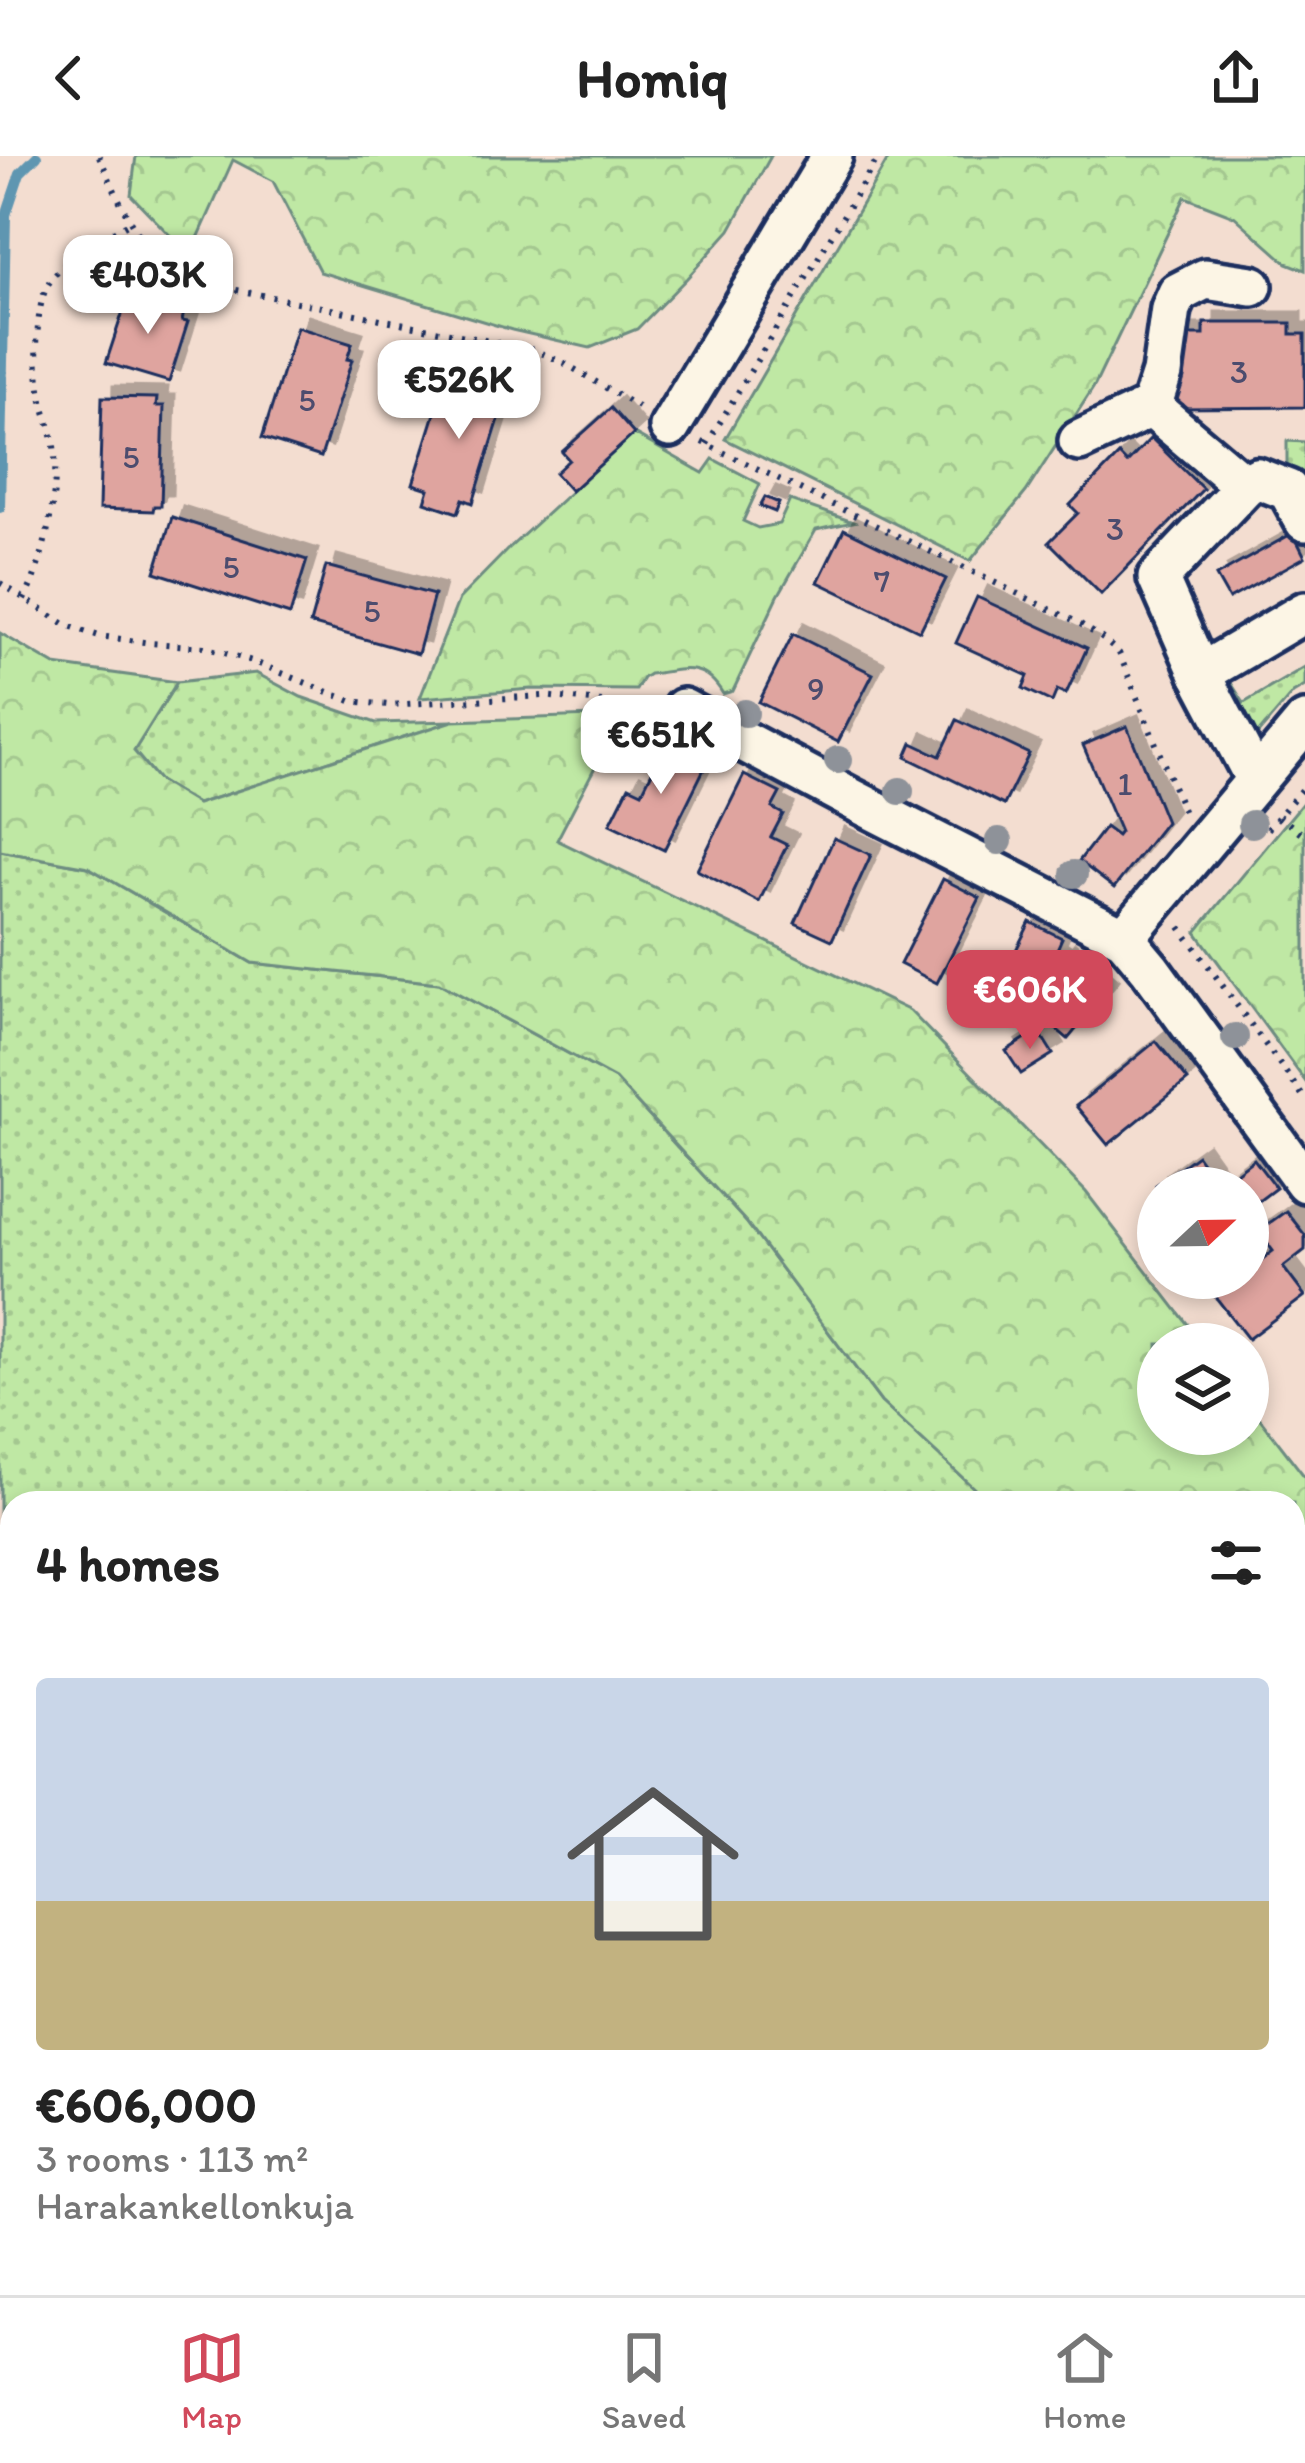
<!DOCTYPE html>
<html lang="en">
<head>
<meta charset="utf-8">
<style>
	:root { --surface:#fff; --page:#f6f6f6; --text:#222; --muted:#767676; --line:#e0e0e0; --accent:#d1495b }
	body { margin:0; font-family:Itim,sans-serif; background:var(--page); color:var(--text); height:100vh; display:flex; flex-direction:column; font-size:45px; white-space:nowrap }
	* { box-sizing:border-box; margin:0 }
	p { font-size:39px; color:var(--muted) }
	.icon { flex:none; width:66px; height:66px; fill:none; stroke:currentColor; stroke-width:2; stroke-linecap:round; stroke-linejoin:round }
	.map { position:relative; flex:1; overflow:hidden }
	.details { position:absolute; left:0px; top:1335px; width:1305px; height:804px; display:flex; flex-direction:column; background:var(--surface); border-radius:36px 36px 0 0; box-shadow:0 6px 18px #0003 }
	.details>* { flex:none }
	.needle { width:78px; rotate:68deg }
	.tools { position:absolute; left:1137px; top:1011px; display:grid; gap:24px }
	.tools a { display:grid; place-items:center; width:132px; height:132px; border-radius:50%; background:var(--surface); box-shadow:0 6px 18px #0003; font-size:60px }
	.price { position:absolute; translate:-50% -102px; padding:0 27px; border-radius:24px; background:#fff; color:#222; font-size:39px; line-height:78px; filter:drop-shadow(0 3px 6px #0008) }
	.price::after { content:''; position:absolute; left:50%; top:72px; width:36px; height:27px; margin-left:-18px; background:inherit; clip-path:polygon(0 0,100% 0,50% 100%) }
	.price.on { background:var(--accent); color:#fff }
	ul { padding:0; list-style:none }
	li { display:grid; align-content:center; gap:24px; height:636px; padding:0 36px }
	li+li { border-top:3px solid var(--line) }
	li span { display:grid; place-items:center; height:372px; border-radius:12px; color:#555 }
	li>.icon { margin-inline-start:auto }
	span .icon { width:216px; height:216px; fill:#fffc; stroke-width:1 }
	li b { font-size:51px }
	h2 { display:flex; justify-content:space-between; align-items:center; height:144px; padding:0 36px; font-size:51px }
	header { display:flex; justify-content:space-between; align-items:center; height:156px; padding:0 36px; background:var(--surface); font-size:54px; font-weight:700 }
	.tabs { display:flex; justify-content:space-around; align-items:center; height:168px; border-top:3px solid var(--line); background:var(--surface); font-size:33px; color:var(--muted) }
	.tabs a { display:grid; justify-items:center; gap:6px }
	.tabs .on { color:var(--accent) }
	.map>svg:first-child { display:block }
</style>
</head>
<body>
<header><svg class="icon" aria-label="back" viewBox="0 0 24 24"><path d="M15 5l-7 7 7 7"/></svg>Homiq<svg class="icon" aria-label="share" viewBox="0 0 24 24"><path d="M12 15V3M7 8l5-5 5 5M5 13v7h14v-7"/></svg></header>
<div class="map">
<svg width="1305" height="2139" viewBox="0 0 1305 2139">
	<defs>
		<pattern id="green-dots" width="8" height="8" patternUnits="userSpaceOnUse" patternTransform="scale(3)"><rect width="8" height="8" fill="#bfe8a4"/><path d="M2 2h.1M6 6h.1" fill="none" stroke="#a4c790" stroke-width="1.8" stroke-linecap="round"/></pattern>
		<pattern id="forest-crowns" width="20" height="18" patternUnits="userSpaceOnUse" patternTransform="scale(3)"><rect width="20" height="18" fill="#bfe8a4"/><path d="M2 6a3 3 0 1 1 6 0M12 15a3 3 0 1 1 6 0" fill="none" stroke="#a4c790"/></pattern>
		<pattern id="water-waves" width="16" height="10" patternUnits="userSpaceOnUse" patternTransform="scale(3)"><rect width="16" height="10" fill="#8cdbe8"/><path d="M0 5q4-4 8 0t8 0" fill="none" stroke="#78bcc9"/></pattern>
		<filter id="shadow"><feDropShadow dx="11" dy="-11" stdDeviation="0" flood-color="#0004"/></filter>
	</defs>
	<rect width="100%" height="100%" fill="#f3ddd0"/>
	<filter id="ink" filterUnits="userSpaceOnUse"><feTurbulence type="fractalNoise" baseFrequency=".00833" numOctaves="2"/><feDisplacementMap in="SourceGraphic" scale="24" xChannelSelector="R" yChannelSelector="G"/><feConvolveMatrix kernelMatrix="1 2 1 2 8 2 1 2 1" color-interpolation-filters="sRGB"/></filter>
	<g filter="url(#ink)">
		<g fill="url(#green-dots)" stroke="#6d8c81" stroke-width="3">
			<polygon points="1287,285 1305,286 1305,333 1287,323"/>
			<polygon points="1305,511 1305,530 1293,537 1251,586 1227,530 1231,527 1244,547"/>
			<polygon points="256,517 301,541 376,567 453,565 197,648 159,625 134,595 177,526"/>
			<polygon points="0,695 88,711 252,807 439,827 615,923 747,1067 881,1246 990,1347 12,1347 12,2127 1293,2127 1293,1753 1305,1768 1305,2139 0,2139"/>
		</g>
		<g fill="url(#forest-crowns)" stroke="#6d8c81" stroke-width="3">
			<polygon points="136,0 771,0 730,74 687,122 637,173 590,192 512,174 320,116 273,25 233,4 190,100 131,39"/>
			<polygon points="890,0 1305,0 1305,114 1287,107 1234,60 1185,41 1095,229 1026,336 970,405 725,283"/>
			<path d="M634 278 703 317 713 303 760 328 743 365 758 372 779 368 790 344 853 366 816 374 778 440 733 535 723 538C703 504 682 514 649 518L643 522 636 534 531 533 420 542 459 443 507 394Z"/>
			<polygon points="0,477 55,509 177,526 134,595 159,625 197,648 453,565 622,559 557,684 910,855 1086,1036 1203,1188 1158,1188 1158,1278 1248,1278 1248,1247 1305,1321 1305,1768 1293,1753 1293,1347 990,1347 881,1246 747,1067 615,923 439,827 252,807 88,711 0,695"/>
			<polygon points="1305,644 1305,925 1196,776"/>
		</g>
		<polygon fill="url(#water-waves)" stroke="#5f96b1" stroke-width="3" points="138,2127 226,2127 225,2139 143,2139"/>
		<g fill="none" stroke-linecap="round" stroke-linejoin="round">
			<polyline stroke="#5f96b1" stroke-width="10" points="0,352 6,59 20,17 37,0"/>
		</g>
		<g fill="#dfa49f" stroke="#1b2f5e" stroke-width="3" filter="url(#shadow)">
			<polygon points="130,134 185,151 182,165 188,166 169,226 106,207"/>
			<polygon points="1204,167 1291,167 1291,178 1305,178 1305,251 1174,252 1173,179 1204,179"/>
			<polygon points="297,171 352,188 347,203 352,204 321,301 262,282"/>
			<polygon points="448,216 504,234 499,248 503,250 473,347 463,343 458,357 425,346 429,333 413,328"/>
			<polygon points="102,241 157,242 156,250 164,250 161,350 154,350 153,355 99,353"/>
			<polygon points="611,252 634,278 571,335 555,317 569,304 562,296"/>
			<polygon points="1151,282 1203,333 1101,438 1049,386 1078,357 1070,349 1119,299 1127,307"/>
			<polygon points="765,341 779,347 775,356 760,350"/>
			<polygon points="172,361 307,404 290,459 155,416"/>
			<polygon points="844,373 946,423 920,475 818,426"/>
			<polygon points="1293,377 1305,401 1229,443 1216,420"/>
			<polygon points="326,410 434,439 418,498 310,468"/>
			<polygon points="977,441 1087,492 1066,538 1057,534 1052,546 1023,532 1028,520 956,487"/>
			<polygon points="793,478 873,518 838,586 759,546"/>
			<polygon points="957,564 1029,598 1004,649 906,601 912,587 940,600"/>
			<polygon points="1127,570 1166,666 1114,732 1079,705 1105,671 1117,680 1120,676 1083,589"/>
			<polygon points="667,585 708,605 664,694 610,668 629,630 642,636"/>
			<polygon points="744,619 780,637 772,652 783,658 771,681 787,689 759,746 697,714"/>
			<polygon points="834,682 871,699 832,784 795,767"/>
			<polygon points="943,723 980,742 937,827 900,808"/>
			<polygon points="1030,766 1062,782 1055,798 1061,802 1064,798 1108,835 1068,883 1024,846 1040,826 1008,810"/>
			<polygon points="1038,874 1053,898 1021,918 1006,895"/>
			<polygon points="1156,885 1188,924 1108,989 1076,950"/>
			<polygon points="1197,999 1219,1030 1254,1003 1276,1032 1248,1053 1248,1032 1158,1032 1156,1029"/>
			<polygon points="1286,1055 1305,1079 1305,1094 1283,1111 1305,1140 1248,1183 1214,1139 1237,1122 1248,1122 1248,1114 1273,1095 1258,1075"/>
		</g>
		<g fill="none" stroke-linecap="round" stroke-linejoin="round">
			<g stroke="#1b2f5e" stroke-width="48">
				<g id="minor">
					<polyline points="1151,251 1245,330"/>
					<polyline points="670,271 832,0"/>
					<polyline points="1079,285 1151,251 1162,217 1171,153 1178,137 1205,123 1252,130"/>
					<polyline points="1200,518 1305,456"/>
					<polyline points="683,553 852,643 1124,782 1150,813 1305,1026"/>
					<polyline points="1256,624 1200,518 1158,422 1245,330 1257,322 1288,334 1305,365"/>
					<polyline points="1124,782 1305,566"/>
				</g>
			</g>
			<g stroke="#1b2f5e" stroke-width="6" stroke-dasharray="3 9" stroke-linecap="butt">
				<path d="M99 0C118 39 134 88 172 112 183 118 196 123 207 128L534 194 566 208 638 251"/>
				<polyline points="702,286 1079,467 1103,483 1119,497 1184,657"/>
				<polyline points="707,288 879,0"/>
				<polyline points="0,427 66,469 99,480 151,487 204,491 252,505 351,545 388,549 543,540 649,551"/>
				<path d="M24 444C44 407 60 332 54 290 52 275 46 260 42 245 36 217 33 152 49 127 69 98 101 83 131 66"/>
				<polyline points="1279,660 1305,680"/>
				<polyline points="1268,673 1305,629"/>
				<polyline points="1180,771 1305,943"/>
			</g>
			<use href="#minor" stroke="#fcf5e5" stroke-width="39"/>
		</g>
		<g fill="#8e9299">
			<circle cx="745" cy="557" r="14"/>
			<circle cx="838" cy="604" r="14"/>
			<circle cx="900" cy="635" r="14"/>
			<circle cx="1252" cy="668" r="14"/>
			<circle cx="999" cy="685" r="14"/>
			<circle cx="1074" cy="718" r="14"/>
			<circle cx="1235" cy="881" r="14"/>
		</g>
	</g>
	<g text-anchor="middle" stroke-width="9" stroke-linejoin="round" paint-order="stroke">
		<g font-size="33" fill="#4c4c6e">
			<text x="1239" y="227">3</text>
			<text x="307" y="255">5</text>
			<text x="131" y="312">5</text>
			<text x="1115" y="384">3</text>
			<text x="231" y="422">5</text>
			<text x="882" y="436">7</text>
			<text x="372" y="466">5</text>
			<text x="816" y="544">9</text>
			<text x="1125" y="639">1</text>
		</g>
	</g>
</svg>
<div class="tools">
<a><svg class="needle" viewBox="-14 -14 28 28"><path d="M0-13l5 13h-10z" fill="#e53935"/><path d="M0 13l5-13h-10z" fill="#767676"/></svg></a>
<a><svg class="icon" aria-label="layers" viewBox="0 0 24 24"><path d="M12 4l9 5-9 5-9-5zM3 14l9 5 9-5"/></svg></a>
</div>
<b class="price" style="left:148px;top:181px">€403K</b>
<b class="price" style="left:459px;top:286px">€526K</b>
<b class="price" style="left:661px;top:641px">€651K</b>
<b class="price on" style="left:1030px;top:896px">€606K</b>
<section class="details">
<h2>4 homes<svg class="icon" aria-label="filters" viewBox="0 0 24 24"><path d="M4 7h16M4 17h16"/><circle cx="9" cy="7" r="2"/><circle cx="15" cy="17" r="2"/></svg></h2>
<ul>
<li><span style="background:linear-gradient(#c9d6e8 60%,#c2b280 0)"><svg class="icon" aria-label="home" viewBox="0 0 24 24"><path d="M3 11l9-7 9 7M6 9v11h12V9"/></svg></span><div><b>€606,000</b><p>3 rooms · 113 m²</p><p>Harakankellonkuja</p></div></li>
</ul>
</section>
</div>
<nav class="tabs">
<a class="on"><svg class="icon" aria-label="map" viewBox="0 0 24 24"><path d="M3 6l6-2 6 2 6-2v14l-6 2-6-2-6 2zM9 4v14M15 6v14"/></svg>Map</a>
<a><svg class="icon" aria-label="saved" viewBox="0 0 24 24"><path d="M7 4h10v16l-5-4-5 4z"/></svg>Saved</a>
<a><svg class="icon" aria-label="home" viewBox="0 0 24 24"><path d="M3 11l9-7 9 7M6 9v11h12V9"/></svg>Home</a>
</nav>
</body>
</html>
